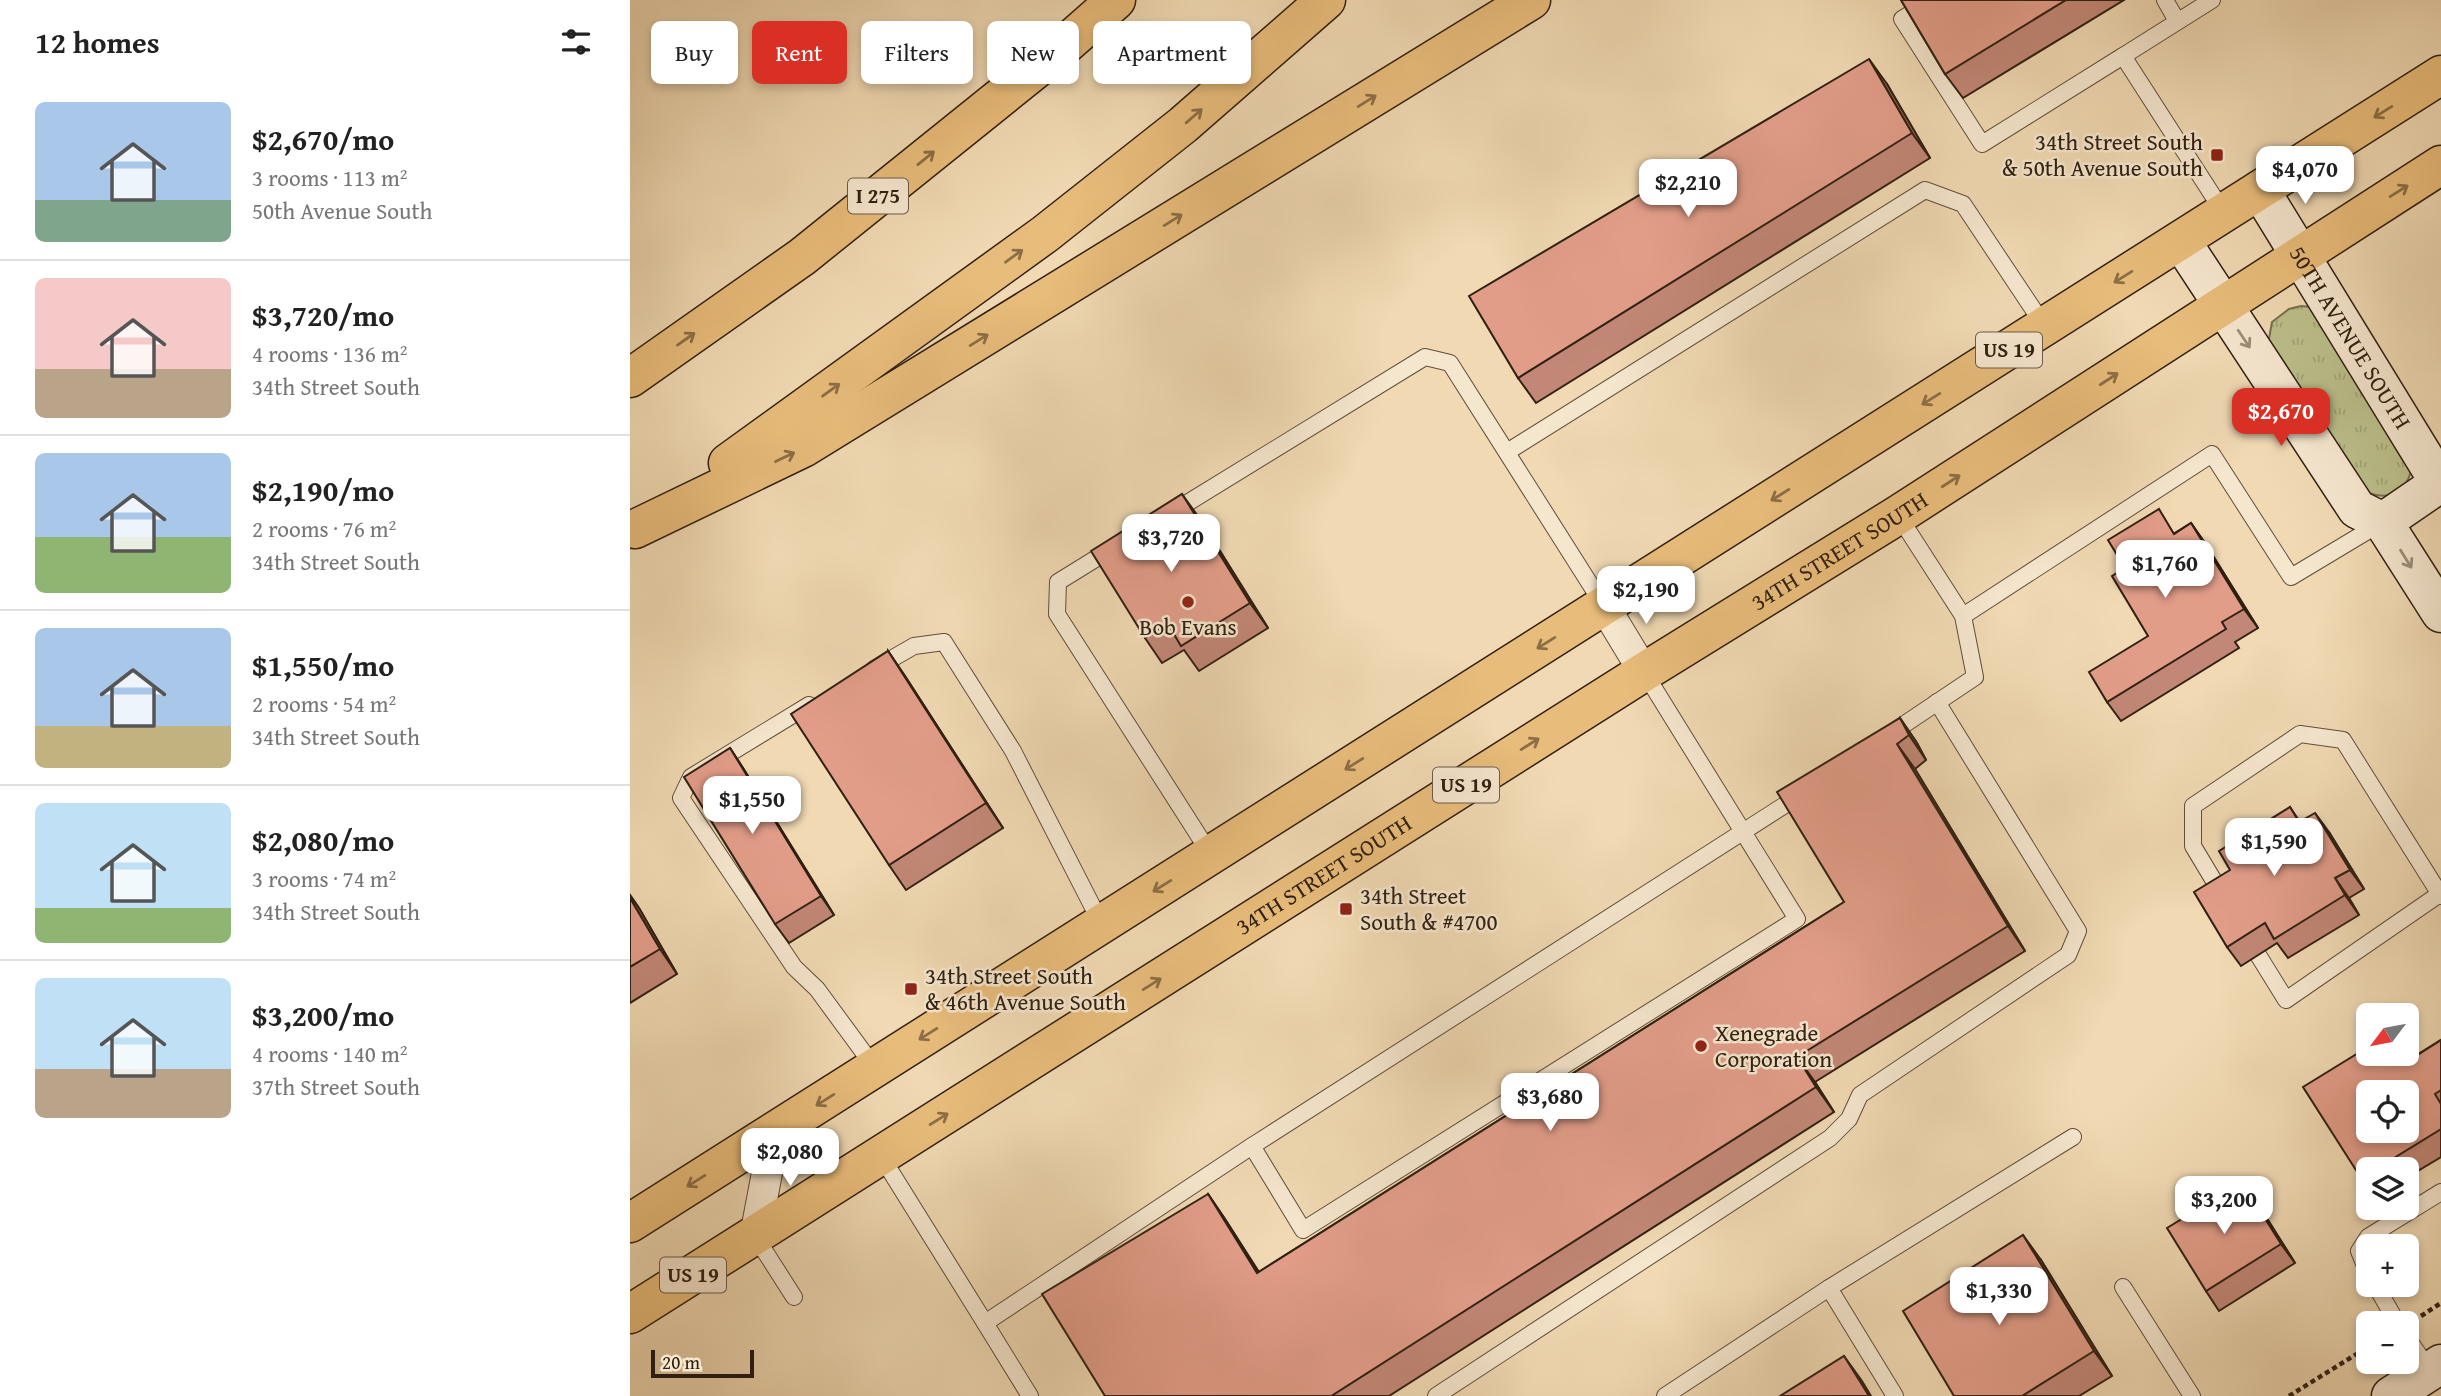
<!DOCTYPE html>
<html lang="en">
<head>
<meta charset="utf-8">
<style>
	:root { --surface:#fff; --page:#f6f6f6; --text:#222; --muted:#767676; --line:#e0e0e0; --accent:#d93025 }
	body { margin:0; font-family:"Gentium Book Plus",serif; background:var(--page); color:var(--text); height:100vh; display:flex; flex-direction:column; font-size:26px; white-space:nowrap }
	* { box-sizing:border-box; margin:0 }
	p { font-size:23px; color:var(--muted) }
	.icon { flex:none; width:38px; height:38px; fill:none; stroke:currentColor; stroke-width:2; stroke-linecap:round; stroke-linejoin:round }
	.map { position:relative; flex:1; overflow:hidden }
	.side { display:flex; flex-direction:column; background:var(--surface); width:630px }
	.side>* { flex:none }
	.guide { position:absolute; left:21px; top:21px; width:665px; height:63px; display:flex; gap:14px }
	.needle { width:46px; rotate:238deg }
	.tools { position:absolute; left:1726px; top:1003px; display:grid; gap:14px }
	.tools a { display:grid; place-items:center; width:63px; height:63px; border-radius:10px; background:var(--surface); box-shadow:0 4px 10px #0003; font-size:35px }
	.scale { position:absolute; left:21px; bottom:18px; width:103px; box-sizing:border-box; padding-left:7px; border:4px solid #302011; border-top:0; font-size:19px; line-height:24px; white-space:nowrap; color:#302011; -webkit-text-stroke:5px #f5e6ce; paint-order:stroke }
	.price { position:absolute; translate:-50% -60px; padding:0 16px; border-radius:14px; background:#fff; color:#222; font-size:23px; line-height:46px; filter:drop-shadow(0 2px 4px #0008) }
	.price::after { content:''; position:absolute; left:50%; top:42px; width:21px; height:16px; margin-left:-10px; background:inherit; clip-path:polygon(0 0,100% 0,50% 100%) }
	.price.active { background:var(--accent); color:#fff }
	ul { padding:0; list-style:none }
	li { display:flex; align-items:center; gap:21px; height:175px; padding:0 35px }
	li+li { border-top:2px solid var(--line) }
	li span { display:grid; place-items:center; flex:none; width:196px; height:140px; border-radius:10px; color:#555 }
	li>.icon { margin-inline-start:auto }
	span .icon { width:84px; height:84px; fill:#fffc; stroke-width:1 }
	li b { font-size:30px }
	h2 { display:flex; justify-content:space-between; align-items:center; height:84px; padding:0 35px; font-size:30px }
	.tag { padding:0 24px; border-radius:10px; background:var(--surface); box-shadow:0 4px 10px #0003; font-size:24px; line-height:63px }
	.tag.active { background:var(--accent); color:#fff }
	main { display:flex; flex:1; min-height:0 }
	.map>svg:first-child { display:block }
</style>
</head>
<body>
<main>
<section class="side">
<h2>12 homes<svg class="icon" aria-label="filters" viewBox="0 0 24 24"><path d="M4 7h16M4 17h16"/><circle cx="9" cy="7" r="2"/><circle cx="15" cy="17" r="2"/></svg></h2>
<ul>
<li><span style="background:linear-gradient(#a9c7e8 70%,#7fa58c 0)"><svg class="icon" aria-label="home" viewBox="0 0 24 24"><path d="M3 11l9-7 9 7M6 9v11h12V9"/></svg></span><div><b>$2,670/mo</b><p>3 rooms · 113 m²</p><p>50th Avenue South</p></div></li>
<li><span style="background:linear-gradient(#f6c9c9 65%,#b9a48a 0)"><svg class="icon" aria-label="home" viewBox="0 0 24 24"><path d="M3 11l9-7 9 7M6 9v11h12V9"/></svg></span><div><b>$3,720/mo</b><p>4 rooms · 136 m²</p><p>34th Street South</p></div></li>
<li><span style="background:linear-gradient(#a9c7e8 60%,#8fb573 0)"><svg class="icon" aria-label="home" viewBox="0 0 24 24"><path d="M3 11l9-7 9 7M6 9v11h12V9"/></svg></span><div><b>$2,190/mo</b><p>2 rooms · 76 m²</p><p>34th Street South</p></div></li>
<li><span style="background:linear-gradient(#a9c7e8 70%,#c2b280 0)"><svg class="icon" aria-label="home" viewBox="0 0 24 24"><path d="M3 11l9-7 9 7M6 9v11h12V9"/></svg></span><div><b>$1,550/mo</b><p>2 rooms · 54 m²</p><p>34th Street South</p></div></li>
<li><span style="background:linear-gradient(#bfe0f5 75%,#8fb573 0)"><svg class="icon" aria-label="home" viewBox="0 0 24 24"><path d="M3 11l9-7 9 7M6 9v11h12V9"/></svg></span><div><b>$2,080/mo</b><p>3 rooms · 74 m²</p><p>34th Street South</p></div></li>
<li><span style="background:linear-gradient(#bfe0f5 65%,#b9a48a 0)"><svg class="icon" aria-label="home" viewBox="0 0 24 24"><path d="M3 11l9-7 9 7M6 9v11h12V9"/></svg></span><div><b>$3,200/mo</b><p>4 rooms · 140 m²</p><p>37th Street South</p></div></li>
</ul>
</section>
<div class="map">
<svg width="1811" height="1396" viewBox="0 0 1811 1396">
	<defs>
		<pattern id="grass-tufts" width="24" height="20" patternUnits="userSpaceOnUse" patternTransform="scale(1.75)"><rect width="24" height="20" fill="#bbbf8b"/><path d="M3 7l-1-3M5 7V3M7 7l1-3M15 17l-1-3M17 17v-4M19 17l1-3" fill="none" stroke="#a1a477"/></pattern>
	</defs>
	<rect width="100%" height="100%" fill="#f0d9b3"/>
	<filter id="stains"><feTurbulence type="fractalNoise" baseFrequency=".00286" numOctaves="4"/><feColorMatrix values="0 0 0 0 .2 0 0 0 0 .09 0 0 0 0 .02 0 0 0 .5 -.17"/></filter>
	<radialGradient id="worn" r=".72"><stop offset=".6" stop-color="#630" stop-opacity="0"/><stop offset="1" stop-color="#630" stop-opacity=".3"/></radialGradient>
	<path fill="url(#grass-tufts)" stroke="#76704e" stroke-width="2" d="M1671 306 1682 307 1781 471C1774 496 1758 500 1735 492L1638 344 1642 322 1659 309Z"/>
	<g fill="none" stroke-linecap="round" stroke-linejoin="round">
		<g stroke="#604e3a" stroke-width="18">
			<g id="lane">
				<polyline points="1303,0 1272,19 1352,144 1493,56"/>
				<polyline points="1535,0 1547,21"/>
				<polyline points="1582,0 1493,56 1594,213"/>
				<polyline points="877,452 1295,190 1333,204 1415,327"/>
				<polyline points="541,513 795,357 820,363 974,606"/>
				<polyline points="483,548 428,582 427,614 581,855"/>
				<polyline points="1333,616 1582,454 1661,577 1751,523"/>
				<polyline points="244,669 284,646 314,642 383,751 472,925"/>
				<polyline points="179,705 61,777 51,798 164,967 187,989 245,1068"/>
				<polyline points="1257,736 1345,677 1333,616 1268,515"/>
				<polyline points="1593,896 1563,846 1563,806 1670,734 1713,740 1811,896"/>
				<polyline points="1617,937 1656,1000 1811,893"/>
				<polyline points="622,1146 1172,794"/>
				<polyline points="251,1156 355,1323 622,1146 673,1230 1167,919 1014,672"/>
				<polyline points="125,1236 164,1297"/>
				<polyline points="1738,1273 1729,1251 1738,1237 1811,1192"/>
				<polyline points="1745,1284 1767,1323"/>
				<polyline points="1493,1287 1562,1396"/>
				<polyline points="1199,1288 1265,1396"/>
				<polyline points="355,1323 400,1396"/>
				<polyline points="1776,1336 1800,1371"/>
				<polyline points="806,1396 1200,1138 1219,1119 1230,1095 1438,955 1448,931 1307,702"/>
				<polyline points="1035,1396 1199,1288 1443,1137"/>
			</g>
		</g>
		<g stroke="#604e3a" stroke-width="32">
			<g id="street">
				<polyline points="974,606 1014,672"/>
				<polyline points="125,1236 145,1131"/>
			</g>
		</g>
		<g stroke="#302011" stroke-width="41">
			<g id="secondary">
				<path id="s1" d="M1630 190 1811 485"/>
				<polyline points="1551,241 1727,509 1753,522 1811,613"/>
				<polyline points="1753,522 1810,483"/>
				<polyline points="1761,1396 1811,1364"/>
			</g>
		</g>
		<g stroke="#302011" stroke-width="41">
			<g id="highway">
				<polyline points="0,378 172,257 427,52 486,0"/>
				<polyline points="98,463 415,234 553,125 696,0"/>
				<polyline points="5,529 173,448 901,0"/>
				<polyline points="0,1223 1811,75"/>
				<path id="s2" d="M0 1314 1014 672 1268 515 1811 165"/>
			</g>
		</g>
		<g stroke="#302011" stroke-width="4.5" stroke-dasharray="5 3.5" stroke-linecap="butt">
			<polyline points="1791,1316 1811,1303"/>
			<polyline points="1659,1396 1738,1347"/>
		</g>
		<use href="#lane" stroke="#f5e6ce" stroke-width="16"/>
		<use href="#street" stroke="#f5e6ce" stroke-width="30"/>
		<use href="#secondary" stroke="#f5e6ce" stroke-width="38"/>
		<use href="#highway" stroke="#e8bc7a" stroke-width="38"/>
	</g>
	<g fill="#c28776" stroke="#302011" stroke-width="2">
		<polygon points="1271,0 1494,0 1333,98 1315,74"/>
		<polygon points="1257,84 1300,158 906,403 888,378"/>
		<polygon points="570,519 638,628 569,671 554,650 532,663 515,638"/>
		<polygon points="1561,523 1575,543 1628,628 1605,642 1609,648 1491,721 1477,702 1518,636 1545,533"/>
		<polygon points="258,651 275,676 373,828 276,890 259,865"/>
		<polygon points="1270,718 1287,743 1296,760 1285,769 1395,951 1185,1082 1204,1112 759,1396 475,1396 578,1194 595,1219 629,1272 1214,902"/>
		<polygon points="100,748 113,768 204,915 159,943 145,924"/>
		<polygon points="1660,807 1670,822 1699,832 1734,889 1719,898 1729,915 1658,958 1647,943 1611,966 1597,947 1600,870"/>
		<polygon points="0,895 9,908 47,974 0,1003"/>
		<polygon points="1811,1040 1811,1157 1776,1178 1776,1169 1738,1169 1738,1188 1731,1178 1782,1058"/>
		<polygon points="1612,1182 1626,1201 1665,1263 1589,1311 1576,1291"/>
		<polygon points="1411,1260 1482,1376 1449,1396 1324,1396"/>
	</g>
	<g fill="#9e6e60" stroke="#302011" stroke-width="2">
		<polygon points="1239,59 1257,84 1300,158 1282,133"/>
		<polygon points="552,494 570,519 638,628 620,603"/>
		<polygon points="1561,523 1575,543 1628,628 1614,609"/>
		<polygon points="258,651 275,676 373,828 356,803"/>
		<polygon points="1270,718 1287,743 1296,760 1279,735"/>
		<polygon points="1267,744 1285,769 1395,951 1378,926"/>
		<polygon points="100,748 113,768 204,915 191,896"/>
		<polygon points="1685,813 1699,832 1734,889 1720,870"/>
		<polygon points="1705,878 1719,898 1729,915 1715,895"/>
		<polygon points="0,895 9,908 47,974 30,949 0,898"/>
		<polygon points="1776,1048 1778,1050 1794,1078 1776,1051"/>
		<polygon points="1167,1057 1185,1082 1204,1112 1186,1087"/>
		<polygon points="1612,1182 1626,1201 1665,1263 1651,1244"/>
		<polygon points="578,1194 595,1219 645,1298 627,1273"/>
		<polygon points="1393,1235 1411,1260 1482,1376 1464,1351"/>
		<polygon points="1214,1356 1232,1381 1241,1396 1239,1396"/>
	</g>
	<g fill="#e29d89" stroke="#302011" stroke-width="2" fill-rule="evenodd">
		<polygon points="1271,0 1436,0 1315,74"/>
		<polygon points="1239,59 1282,133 888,378 839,296"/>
		<polygon points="552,494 620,603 551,646 538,624 515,638 461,551"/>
		<polygon points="1529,509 1544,534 1561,523 1614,609 1592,622 1596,629 1477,702 1459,672 1518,636 1482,576 1495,568 1478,540"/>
		<polygon points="258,651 356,803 259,865 161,714"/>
		<polygon points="1270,718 1279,735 1267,744 1378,926 1167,1057 1186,1087 703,1395 704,1396 475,1396 412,1294 578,1194 627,1273 1214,902 1147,792"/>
		<polygon points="100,748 191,896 145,924 54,777"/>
		<polygon points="1660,807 1669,822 1685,813 1720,870 1705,878 1715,895 1644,939 1635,923 1597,947 1564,892 1600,870 1589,851"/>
		<polygon points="0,898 30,949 0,967"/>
		<path d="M1811 1040V1090L1805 1094 1811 1104V1129L1746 1169H1738V1174L1731 1178 1673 1087 1738 1047V1054H1776V1051L1781 1059ZM1738 1092H1776V1130H1738Z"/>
		<polygon points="1612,1182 1651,1244 1576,1291 1537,1228"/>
		<polygon points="1393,1235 1464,1351 1392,1396 1324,1396 1273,1311"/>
		<polygon points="1214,1356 1239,1396 1150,1396"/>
	</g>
	<defs><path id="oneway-shaft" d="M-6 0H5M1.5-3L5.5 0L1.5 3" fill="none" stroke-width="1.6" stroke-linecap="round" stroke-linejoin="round" transform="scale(1.75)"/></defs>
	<g stroke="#8c6e46">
		<use href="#oneway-shaft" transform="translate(737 101) rotate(-32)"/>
		<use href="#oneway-shaft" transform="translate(1753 112) rotate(148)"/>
		<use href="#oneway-shaft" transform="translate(564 116) rotate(-41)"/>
		<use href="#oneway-shaft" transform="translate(296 158) rotate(-39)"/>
		<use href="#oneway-shaft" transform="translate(1769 191) rotate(-32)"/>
		<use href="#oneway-shaft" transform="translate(543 220) rotate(-32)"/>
		<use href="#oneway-shaft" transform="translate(384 256) rotate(-36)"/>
		<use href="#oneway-shaft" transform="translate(1493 277) rotate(148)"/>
		<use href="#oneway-shaft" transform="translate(56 339) rotate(-35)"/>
		<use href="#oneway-shaft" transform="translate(349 340) rotate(-32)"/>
		<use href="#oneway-shaft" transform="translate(1479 379) rotate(-33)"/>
		<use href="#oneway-shaft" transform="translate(201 390) rotate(-36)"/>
		<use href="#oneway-shaft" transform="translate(1301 399) rotate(148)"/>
		<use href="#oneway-shaft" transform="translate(155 457) rotate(-26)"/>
		<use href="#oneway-shaft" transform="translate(1321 481) rotate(-33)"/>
		<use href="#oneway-shaft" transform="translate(1150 495) rotate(148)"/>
		<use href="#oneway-shaft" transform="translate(916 643) rotate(148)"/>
		<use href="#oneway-shaft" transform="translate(900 744) rotate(-32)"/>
		<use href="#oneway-shaft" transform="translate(724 764) rotate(148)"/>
		<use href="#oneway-shaft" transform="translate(532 886) rotate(148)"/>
		<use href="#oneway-shaft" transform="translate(522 984) rotate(-32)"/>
		<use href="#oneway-shaft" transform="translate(298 1034) rotate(148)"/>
		<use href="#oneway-shaft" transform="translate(195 1100) rotate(148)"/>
		<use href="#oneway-shaft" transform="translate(309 1119) rotate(-32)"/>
		<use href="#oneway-shaft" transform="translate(66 1181) rotate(148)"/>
	</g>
	<g stroke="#9c8d79">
		<use href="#oneway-shaft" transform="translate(1614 339) rotate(56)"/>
		<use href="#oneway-shaft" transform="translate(1776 559) rotate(58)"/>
	</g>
	<g fill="#8f2418" stroke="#f5e6ce" stroke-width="2.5">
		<rect x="1580" y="148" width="14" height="14" rx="3.5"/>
		<circle cx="558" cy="602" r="7"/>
		<rect x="709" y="902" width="14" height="14" rx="3.5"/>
		<rect x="274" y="982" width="14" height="14" rx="3.5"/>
		<circle cx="1071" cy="1046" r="7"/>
	</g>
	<g text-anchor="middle" stroke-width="5" stroke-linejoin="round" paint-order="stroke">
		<g fill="#f5e6ce" stroke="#6b5b4a" stroke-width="2">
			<rect x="218" y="178.5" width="60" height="35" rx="5"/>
			<rect x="1346" y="332.5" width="66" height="35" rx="5"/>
			<rect x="803" y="767.5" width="66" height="35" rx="5"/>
			<rect x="30" y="1257.5" width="66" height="35" rx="5"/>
		</g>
		<g font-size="21" font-weight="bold" fill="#302011">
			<text x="248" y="203">I 275</text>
			<text x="1379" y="357">US 19</text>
			<text x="836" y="792">US 19</text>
			<text x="63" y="1282">US 19</text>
		</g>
		<g font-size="23" fill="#302011" stroke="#f5e6ce" text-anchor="start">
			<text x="1573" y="150" text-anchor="end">34th Street South<tspan x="1573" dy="26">&amp; 50th Avenue South</tspan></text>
			<text x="558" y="635" text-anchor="middle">Bob Evans</text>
			<text x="730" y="904">34th Street<tspan x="730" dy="26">South &amp; #4700</tspan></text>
			<text x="295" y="984">34th Street South<tspan x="295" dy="26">&amp; 46th Avenue South</tspan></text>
			<text x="1085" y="1041">Xenegrade<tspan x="1085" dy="26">Corporation</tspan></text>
		</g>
		<g font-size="23" fill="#302011" stroke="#f5e6ce">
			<text dy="8" stroke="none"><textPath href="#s1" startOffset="173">50TH AVENUE SOUTH</textPath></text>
			<text dy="8" stroke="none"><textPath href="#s2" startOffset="1430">34TH STREET SOUTH</textPath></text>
			<text dy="8" stroke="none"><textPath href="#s2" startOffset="821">34TH STREET SOUTH</textPath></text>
		</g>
	</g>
	<rect width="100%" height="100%" filter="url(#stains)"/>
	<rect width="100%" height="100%" fill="url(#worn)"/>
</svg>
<div class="tools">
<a><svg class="needle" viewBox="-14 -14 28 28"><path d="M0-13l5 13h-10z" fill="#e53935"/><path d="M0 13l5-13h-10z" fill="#767676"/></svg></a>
<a><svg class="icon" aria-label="locate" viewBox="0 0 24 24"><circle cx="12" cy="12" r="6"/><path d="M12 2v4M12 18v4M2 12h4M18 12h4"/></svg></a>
<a><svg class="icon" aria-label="layers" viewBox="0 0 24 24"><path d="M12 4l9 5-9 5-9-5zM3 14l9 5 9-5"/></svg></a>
<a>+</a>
<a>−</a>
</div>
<div class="scale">20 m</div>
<b class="price" style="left:1675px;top:206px">$4,070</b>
<b class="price" style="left:1058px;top:219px">$2,210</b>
<b class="price active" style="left:1651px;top:448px">$2,670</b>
<b class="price" style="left:541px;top:574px">$3,720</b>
<b class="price" style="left:1535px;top:600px">$1,760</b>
<b class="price" style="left:1016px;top:626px">$2,190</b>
<b class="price" style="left:122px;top:836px">$1,550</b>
<b class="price" style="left:1644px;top:878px">$1,590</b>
<b class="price" style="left:920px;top:1133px">$3,680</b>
<b class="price" style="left:160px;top:1188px">$2,080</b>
<b class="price" style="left:1594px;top:1236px">$3,200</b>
<b class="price" style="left:1369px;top:1327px">$1,330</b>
<div class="guide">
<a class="tag">Buy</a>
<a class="tag active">Rent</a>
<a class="tag">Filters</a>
<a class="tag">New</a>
<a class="tag">Apartment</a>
</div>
</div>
</main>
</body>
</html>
